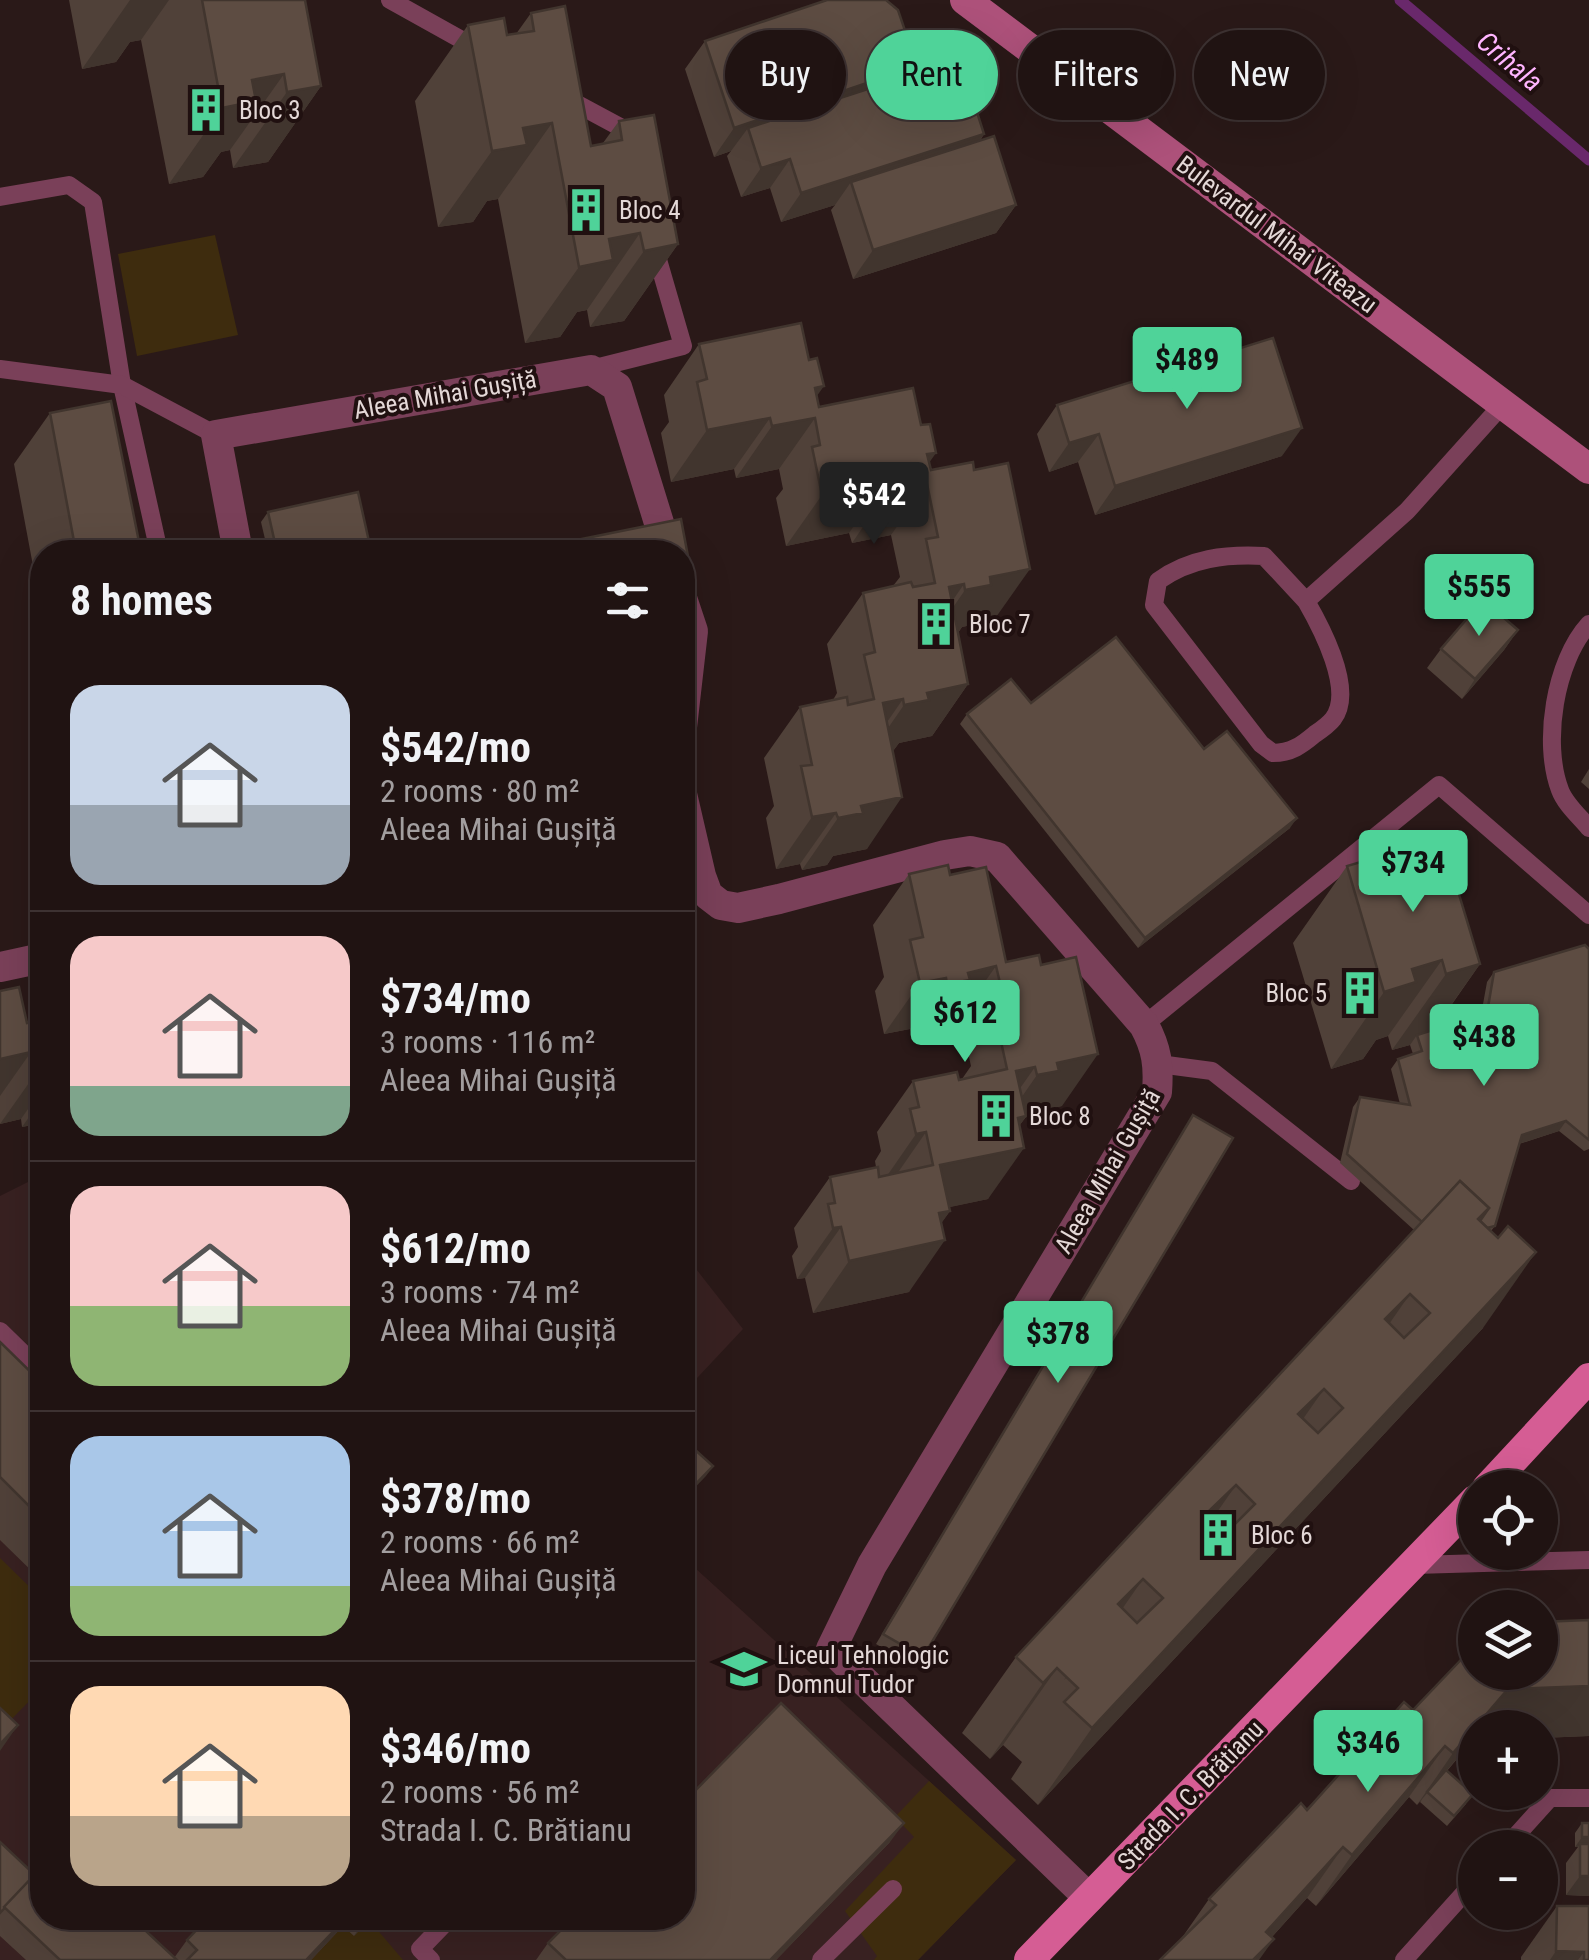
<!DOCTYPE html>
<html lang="en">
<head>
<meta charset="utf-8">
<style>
	:root { --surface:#201312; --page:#2d2020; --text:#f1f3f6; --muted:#a29e9f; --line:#3d3232; --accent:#4fd399 }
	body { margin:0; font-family:"Roboto Condensed",sans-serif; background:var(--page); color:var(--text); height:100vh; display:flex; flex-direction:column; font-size:38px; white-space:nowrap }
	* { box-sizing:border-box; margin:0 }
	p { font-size:32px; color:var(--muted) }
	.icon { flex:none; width:55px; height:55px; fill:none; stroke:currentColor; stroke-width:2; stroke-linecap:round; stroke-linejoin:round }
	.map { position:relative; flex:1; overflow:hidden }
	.details { position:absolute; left:30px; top:540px; width:665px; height:1390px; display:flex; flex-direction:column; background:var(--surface); border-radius:40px; box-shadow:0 10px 40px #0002,0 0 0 2px var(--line) }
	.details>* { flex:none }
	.hud { position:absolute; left:725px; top:30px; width:712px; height:90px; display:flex; gap:20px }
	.fabs { position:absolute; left:1458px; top:1470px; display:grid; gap:20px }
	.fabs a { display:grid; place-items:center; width:100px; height:100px; border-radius:50%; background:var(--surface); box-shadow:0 10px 40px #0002,0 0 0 2px var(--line); font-size:50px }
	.price { position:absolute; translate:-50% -85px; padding:0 22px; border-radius:10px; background:var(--accent); color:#111; font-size:32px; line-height:65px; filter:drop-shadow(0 2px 5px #0008) }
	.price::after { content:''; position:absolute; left:50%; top:60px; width:30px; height:22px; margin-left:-15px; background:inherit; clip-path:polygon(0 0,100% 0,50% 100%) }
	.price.active { background:#222; color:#fff }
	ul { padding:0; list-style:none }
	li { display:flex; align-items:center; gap:30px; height:250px; padding:0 40px }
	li+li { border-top:2px solid var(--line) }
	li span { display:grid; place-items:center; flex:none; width:280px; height:200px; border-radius:30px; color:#555 }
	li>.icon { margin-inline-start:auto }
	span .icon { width:120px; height:120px; fill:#fffc; stroke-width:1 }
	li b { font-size:42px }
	h2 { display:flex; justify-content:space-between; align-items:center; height:120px; padding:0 40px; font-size:42px }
	.tag { padding:0 35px; border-radius:45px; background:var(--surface); box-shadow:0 10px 40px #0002,0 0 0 2px var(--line); font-size:35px; line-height:90px }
	.tag.active { background:var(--accent); color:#111 }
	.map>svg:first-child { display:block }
</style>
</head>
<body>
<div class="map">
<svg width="1589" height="1960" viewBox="0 0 1589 1960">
	<rect width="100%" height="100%" fill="#2a1918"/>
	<g fill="#382121">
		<polygon points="42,1175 42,1918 682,1918 683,1557 1016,1860 918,1960 0,1960 0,1196"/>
		<polygon points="682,1251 743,1329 683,1393 682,1393"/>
	</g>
	<g fill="#3e2c0e">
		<polygon points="215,235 238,335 137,356 118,254"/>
		<polygon points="0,1558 42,1599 42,1688 0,1731"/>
		<polygon points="929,1781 1016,1860 918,1960 874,1960 877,1956 845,1911 914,1837 895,1817"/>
		<polygon points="369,1920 403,1960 311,1960 343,1926 354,1935"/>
	</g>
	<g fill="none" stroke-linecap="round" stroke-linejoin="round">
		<polyline stroke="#69286b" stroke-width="11" points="1400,0 1589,160"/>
		<g stroke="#7a4059" stroke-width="18">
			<polyline points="390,0 478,49"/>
			<polyline points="566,98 620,127 625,144"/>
			<polyline points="0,197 69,185 93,202 122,385 159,552"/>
			<polyline points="0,369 122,385 216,435"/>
			<polyline points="591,369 683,346 654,246"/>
			<path d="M1306 601C1321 627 1355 691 1333 719 1329 724 1321 730 1315 734 1302 745 1291 753 1273 753L1261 744 1154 605 1158 581C1190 558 1226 554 1264 556L1306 601 1407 511 1503 404"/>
			<path d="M1589 624C1555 661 1542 743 1560 790 1565 804 1580 817 1589 828"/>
			<polyline points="1144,1025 1439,785 1589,915"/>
			<polyline points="1159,1064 1212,1071 1351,1181"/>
			<polyline points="0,1331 42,1372"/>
			<polyline points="1415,1565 1589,1560"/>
			<polyline points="1505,1848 1550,1798 1589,1798"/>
			<polyline points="431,1960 420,1949 450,1918"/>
			<polyline points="821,1960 893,1889"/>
			<polyline points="1404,1960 1475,1881"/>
		</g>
		<g stroke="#7a4059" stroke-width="30">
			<polyline points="238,552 216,435 591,370 617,387 668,552"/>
			<polyline points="682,598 693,631 682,727"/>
			<path d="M682 794 701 876 708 895 721 905 738 908 779 899 945 855 970 851 997 857 1144 1025C1157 1049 1159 1066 1157 1092L872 1565 831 1649 1089 1898"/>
			<polyline points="0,967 42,958"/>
		</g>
		<polyline stroke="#ad517a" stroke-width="30" points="965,0 1589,469"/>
		<g stroke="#d55d94" stroke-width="30">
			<polyline points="1487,1488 1589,1378"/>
			<polyline points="1029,1960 1475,1500"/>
		</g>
	</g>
	<g fill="#504139">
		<polygon points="69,0 305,0 321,86 268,162 233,168 230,150 221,152 203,177 169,184 141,40 130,42 116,62 82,69"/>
		<polygon points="531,13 591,146 603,143 619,121 678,244 624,321 590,327 587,310 577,312 560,337 525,343 498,199 487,201 473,222 438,227 415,101 468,25 507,35 516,34"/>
		<polygon points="705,41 911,75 984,134 980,141 1016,205 996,233 853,279 831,210 835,205 781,222 770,188 741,197 727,156 731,151 714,157 685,69"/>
		<polygon points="699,344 816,396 819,407 929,463 931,470 994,620 962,627 958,633 968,684 932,736 899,743 893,751 867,849 833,856 827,865 802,870 800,864 776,869 766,818 774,806 764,758 800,707 833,700 837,693 827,644 863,593 893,586 900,577 891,535 852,543 849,533 786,546 776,498 783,489 779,469 736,478 734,469 671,482 661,433 669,422 664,395"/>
		<polygon points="1057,405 1282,456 1095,515 1078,462 1049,472 1037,434"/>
		<polygon points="50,413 141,552 42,552 42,614 14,464"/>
		<polygon points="268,512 366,552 268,552 261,522"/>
		<polygon points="1518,630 1504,650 1462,699 1427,668 1441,649"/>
		<polygon points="1031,703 1290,828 1138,948 960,724 967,714"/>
		<polygon points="42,711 42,765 34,722"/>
		<polygon points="1589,769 1589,789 1581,782"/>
		<polygon points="1409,847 1480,964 1434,1030 1481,1015 1487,982 1494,972 1589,949 1589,1149 1584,1151 1559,1131 1519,1144 1495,1226 1491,1231 1483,1328 1038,1805 1011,1779 1022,1762 1003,1745 990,1759 962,1733 1016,1657 1414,1230 1340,1163 1353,1107 1360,1097 1400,1104 1391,1069 1398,1059 1413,1054 1410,1045 1392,1050 1388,1036 1376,1040 1363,1059 1331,1069 1293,943 1347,866 1386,873 1392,871"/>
		<polygon points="909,874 950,875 1006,962 1062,1106 1029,1113 1019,1126 988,1199 949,1207 950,1211 941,1223 909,1292 813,1313 805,1278 797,1279 792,1256 798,1247 794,1228 830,1177 876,1167 875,1161 881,1151 877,1132 913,1081 962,1079 971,1066 960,1017 940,1022 934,1031 911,1036 910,1029 884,1034 875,991 884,977 873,925"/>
		<polygon points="0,991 27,1023 33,1022 42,1010 42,1123 22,1127 21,1119 0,1124"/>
		<polygon points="1193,1115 923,1657 916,1667 876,1644"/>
		<polygon points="0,1342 42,1383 42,1581 0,1540"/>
		<polygon points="1589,1620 1589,1736 1472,1741 1447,1771 1466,1804 1447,1826 1420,1802 1422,1799 1417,1805 1409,1797 1316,1906 1307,1898 1272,1937 1181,1939 1209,1899 1413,1710"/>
		<polygon points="1582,1823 1589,1823 1589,1896 1566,1895 1566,1863 1578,1847 1575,1847 1575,1833"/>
		<polygon points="0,1842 35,1875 174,1958 187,1940 208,1918 371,1918 354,1936 343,1926 311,1960 26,1960 0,1936"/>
		<polygon points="890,1842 776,1960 536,1960 548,1943"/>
		<polygon points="1557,1906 1589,1960 1521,1960 1521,1957"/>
	</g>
	<g fill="#41352e">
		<polygon points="130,0 169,0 141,40 130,42 116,62 82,69"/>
		<polygon points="917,66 897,95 748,128 731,151 714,157 734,128"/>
		<polygon points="284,74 230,150 221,152 203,177 169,184 222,108 252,80"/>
		<polygon points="321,86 268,162 233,168 287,92"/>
		<polygon points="552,123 498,199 487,201 473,222 438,227 492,151 523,128"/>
		<polygon points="984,134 964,163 851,182 835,205 781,222 801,193"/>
		<polygon points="790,159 770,188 741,197 761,168"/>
		<polygon points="1016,205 996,233 853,279 873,250"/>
		<polygon points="640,233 587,310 577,312 560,337 525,343 579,267 609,239"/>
		<polygon points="678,244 624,321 590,327 644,251"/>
		<polygon points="824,386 799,421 815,418 779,469 736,478 772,426 815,388"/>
		<polygon points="770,418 734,469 671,482 707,430"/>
		<polygon points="1302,428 1282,456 1095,515 1115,486"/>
		<polygon points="1099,434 1078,462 1049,472 1069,443"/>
		<polygon points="936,453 912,487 927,484 891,535 852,543 887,492 927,454"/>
		<polygon points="885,481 849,533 786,546 822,495"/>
		<polygon points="1030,569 994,620 962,627 955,636 930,641 965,590 990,577"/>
		<polygon points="693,583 682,598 682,585"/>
		<polygon points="964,584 928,636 949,587"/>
		<polygon points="1518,630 1504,650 1462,699 1475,679"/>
		<polygon points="968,684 932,736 899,743 893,751 868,757 904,705 927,693"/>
		<polygon points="903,699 867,751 883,703"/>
		<polygon points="902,797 867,849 833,856 827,865 802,870 838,818 861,806"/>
		<polygon points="836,813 800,864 776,869 812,817"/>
		<polygon points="1297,818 1290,828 1138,948 1145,938"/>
		<polygon points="1442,960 1388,1036 1376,1040 1363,1059 1331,1069 1384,992 1412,969"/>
		<polygon points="1480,964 1426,1040 1417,1035 1410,1045 1392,1050 1446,974"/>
		<polygon points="996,966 960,1017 940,1022 934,1031 911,1036 947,984 968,973"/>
		<polygon points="946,978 910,1029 884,1034 920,983"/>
		<polygon points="31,1052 0,1096 0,1059"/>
		<polygon points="1098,1054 1062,1106 1029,1113 1022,1122 1000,1153 1024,1148 988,1199 904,1217 940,1165 1001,1127 1037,1075 1057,1063"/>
		<polygon points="1035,1067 999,1118 1016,1071"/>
		<polygon points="42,1071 42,1089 21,1119 0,1124 36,1073"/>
		<polygon points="42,1099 42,1123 22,1127"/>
		<polygon points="1566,1121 1559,1131 1515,1145 1522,1135"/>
		<polygon points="926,1132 890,1184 880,1186 916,1134"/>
		<polygon points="950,1211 926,1245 945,1240 909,1292 813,1313 849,1261 939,1213"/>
		<polygon points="841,1227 805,1278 797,1279 833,1228"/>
		<polygon points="1536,1252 1483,1328 1038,1805 1092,1728"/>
		<polygon points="1410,1294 1357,1370 1385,1319"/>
		<polygon points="1324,1389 1270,1466 1298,1414"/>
		<polygon points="713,1466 706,1476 682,1501 682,1498"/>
		<polygon points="1236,1485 1183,1561 1210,1510"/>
		<polygon points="1143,1579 1090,1655 1064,1680 1118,1604"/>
		<polygon points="1057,1668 1003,1745 990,1759 1043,1683"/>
		<polygon points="1589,1686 1589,1736 1540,1738 1540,1728 1475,1728 1508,1689"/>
		<polygon points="18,1725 0,1751 0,1744"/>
		<polygon points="1475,1728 1475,1741 1472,1741 1417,1805 1453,1753"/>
		<polygon points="1445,1746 1409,1797 1316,1906 1352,1855"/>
		<polygon points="904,1823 890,1842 776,1960 770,1960"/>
		<polygon points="1582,1837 1589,1837 1589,1847 1580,1844 1578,1847 1575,1847"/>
		<polygon points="1343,1847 1307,1898 1251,1960 1266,1932"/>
		<polygon points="1580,1876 1589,1876 1589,1896 1566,1895"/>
		<polygon points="346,1918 349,1918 343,1926 311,1960 306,1960"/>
		<polygon points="366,1918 371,1918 354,1936"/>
		<polygon points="1274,1939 1259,1960 1253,1960"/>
		<polygon points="1556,1951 1584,1952 1578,1960 1550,1960"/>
	</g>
	<g fill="#5d4c42" stroke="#41352e" stroke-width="2.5" fill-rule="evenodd">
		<polygon points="202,0 305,0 321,86 287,92 284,74 252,80 256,101 222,108"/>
		<polygon points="827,0 886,0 898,10 917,66 734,128 705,41"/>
		<polygon points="565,6 591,146 622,140 619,121 654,115 678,244 644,251 640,233 609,239 613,260 579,267 552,123 523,128 527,145 492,151 468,25 504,18 507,35 534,31 531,13"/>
		<polygon points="960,59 984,134 801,193 790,159 761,168 748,128"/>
		<polygon points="994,136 1016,205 873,250 851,182"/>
		<polygon points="801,323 809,360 817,358 824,386 815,388 819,407 913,388 921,425 930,424 936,453 927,454 931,470 973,462 974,470 1008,463 1030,569 990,577 991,585 965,590 964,584 949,587 968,684 927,693 929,700 904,705 903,699 883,703 902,797 861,806 863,813 838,818 836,813 812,817 801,766 812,765 800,707 847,697 848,705 874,699 864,655 875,652 863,593 911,582 913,587 935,583 926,539 938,537 927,484 887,492 885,481 822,495 812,447 820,445 815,418 772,426 770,418 707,430 697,382 707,379 699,344"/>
		<polygon points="1273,338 1302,428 1115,486 1099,434 1069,443 1057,405"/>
		<polygon points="111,401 141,552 76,552 50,413"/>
		<polygon points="358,492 370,546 362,548 363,552 277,552 268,512"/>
		<polygon points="681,519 693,583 682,585 682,552 517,552"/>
		<polygon points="1483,600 1518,630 1475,679 1441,649"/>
		<polygon points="1116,637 1204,749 1227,731 1297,818 1145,938 967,714 1011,679 1031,703"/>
		<polygon points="1442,838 1480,964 1446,974 1442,960 1412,969 1416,982 1384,992 1347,866 1381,856 1386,873 1414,864 1409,847"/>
		<polygon points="948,865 950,875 986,867 1006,962 1039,955 1041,965 1076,957 1098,1054 1057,1063 1059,1071 1037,1075 1035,1067 1016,1071 1026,1116 1018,1118 1024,1148 940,1165 950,1211 939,1213 945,1240 849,1261 841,1227 833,1228 828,1204 835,1203 830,1177 878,1167 879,1177 933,1165 926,1132 916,1134 910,1109 919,1107 913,1081 957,1072 959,1080 1007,1069 998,1028 1010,1025 996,966 968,973 970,980 947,984 946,978 920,983 910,940 923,937 909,874"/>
		<polygon points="1585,945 1589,949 1589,1140 1566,1121 1522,1135 1495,1226 1487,1228 1480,1221 1489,1208 1460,1181 1422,1222 1347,1154 1360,1097 1410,1105 1398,1059 1422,1051 1417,1035 1487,1013 1494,972"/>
		<polygon points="19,987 27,1023 42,1020 42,1071 36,1073 31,1052 0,1059 0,991"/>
		<polygon points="1193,1115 1233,1138 923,1657 883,1634"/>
		<path d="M1460 1181 1489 1208 1478 1219 1498 1238 1508 1226 1536 1252 1092 1728 1064 1702 1078 1688 1057 1668 1043 1683 1016 1657ZM1410 1294 1430 1313 1404 1338 1385 1319ZM1324 1389 1343 1408 1318 1433 1298 1414ZM1236 1485 1255 1504 1230 1529 1210 1510ZM1143 1579 1163 1598 1137 1623 1118 1604Z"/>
		<polygon points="0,1342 42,1383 42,1519 0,1477"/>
		<polygon points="682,1438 713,1466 682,1498"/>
		<polygon points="1589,1620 1589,1686 1508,1689 1453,1753 1445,1746 1352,1855 1343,1847 1266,1932 1274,1939 1253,1960 1160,1960 1216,1905 1209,1899 1301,1803 1307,1810 1404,1702 1413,1710 1475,1645 1475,1672 1540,1672 1540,1622"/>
		<polygon points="781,1703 904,1823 770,1960 566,1960 548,1943 573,1918 682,1918 682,1804"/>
		<polygon points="0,1708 18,1725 0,1744"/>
		<polygon points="1446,1770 1473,1794 1454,1816 1427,1792"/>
		<rect x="1582" y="1823" width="7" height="14"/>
		<polygon points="0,1842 35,1875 0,1913"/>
		<rect x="1580" y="1844" width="9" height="32"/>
		<polygon points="42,1867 42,1918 132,1918 177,1960 60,1960 4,1907"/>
		<polygon points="1557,1906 1589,1906 1589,1960 1584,1960 1584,1952 1556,1951"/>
		<polygon points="208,1918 346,1918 306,1960 187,1960 197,1950 187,1940"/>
	</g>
	<defs>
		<g id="building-bare" transform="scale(3.45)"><path d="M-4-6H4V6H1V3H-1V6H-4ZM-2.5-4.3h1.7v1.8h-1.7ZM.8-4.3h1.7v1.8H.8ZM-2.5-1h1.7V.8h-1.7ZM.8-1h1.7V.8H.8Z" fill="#4fd399" stroke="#201010" stroke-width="2.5" paint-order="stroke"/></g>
		<g id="school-bare" transform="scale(3.45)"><path d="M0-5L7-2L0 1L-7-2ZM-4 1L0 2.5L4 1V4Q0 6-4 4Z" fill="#4fd399" stroke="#201010" stroke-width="2.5" paint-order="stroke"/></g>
	</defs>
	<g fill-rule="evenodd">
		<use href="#building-bare" x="206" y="110"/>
		<use href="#building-bare" x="586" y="210"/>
		<use href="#building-bare" x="936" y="624"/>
		<use href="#building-bare" x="1360" y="993"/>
		<use href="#building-bare" x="996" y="1116"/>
		<use href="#building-bare" x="1218" y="1535"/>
		<use href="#school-bare" x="744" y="1669"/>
	</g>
	<g text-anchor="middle" stroke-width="8" stroke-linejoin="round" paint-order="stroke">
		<g font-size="25" fill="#e4d8d7" stroke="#201010" text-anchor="start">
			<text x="239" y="119">Bloc 3</text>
			<text x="619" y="219">Bloc 4</text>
			<text x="969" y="633">Bloc 7</text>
			<text x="1327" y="1002" text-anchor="end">Bloc 5</text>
			<text x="1029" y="1125">Bloc 8</text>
			<text x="1251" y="1544">Bloc 6</text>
			<text x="777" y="1664">Liceul Tehnologic<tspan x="777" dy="29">Domnul Tudor</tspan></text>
		</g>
		<g font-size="25" fill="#e4d8d7" stroke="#201010">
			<text transform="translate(1277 234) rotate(37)" y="9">Bulevardul Mihai Viteazu</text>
			<text transform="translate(445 394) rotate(-10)" y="9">Aleea Mihai Gușiță</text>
			<text transform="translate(1107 1171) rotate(-60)" y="9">Aleea Mihai Gușiță</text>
			<text transform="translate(1190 1795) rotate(-46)" y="9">Strada I. C. Brătianu</text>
		</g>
		<g font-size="28" font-style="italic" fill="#ffb5ff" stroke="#201010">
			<text transform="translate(1510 61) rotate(40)" y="10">Crihala</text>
		</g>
	</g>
</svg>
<div class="fabs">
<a><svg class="icon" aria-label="locate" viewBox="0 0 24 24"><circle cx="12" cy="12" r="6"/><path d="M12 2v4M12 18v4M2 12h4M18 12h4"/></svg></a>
<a><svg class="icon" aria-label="layers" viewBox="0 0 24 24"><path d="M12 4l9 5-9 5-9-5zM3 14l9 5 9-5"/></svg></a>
<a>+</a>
<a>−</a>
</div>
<b class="price" style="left:1187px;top:412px">$489</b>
<b class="price active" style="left:874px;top:547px">$542</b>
<b class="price" style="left:1479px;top:639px">$555</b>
<b class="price" style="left:1413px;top:915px">$734</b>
<b class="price" style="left:965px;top:1065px">$612</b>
<b class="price" style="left:1484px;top:1089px">$438</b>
<b class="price" style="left:1058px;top:1386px">$378</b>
<b class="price" style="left:1368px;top:1795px">$346</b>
<div class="hud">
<a class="tag">Buy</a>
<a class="tag active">Rent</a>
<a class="tag">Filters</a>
<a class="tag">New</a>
</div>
<section class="details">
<h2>8 homes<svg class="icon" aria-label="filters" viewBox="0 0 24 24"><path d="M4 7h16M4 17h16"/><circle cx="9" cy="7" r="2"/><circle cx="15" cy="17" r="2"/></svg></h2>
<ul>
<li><span style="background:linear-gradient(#c9d6e8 60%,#9aa5b1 0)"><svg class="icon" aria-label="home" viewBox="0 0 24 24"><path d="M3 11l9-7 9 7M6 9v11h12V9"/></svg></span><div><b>$542/mo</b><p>2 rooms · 80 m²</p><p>Aleea Mihai Gușiță</p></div></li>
<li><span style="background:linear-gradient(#f6c9c9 75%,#7fa58c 0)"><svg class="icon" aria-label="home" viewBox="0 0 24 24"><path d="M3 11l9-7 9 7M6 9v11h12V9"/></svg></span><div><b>$734/mo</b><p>3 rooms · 116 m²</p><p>Aleea Mihai Gușiță</p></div></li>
<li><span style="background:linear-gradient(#f6c9c9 60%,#8fb573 0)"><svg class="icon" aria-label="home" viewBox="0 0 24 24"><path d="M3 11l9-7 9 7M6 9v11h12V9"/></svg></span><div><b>$612/mo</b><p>3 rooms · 74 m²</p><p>Aleea Mihai Gușiță</p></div></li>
<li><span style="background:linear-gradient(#a9c7e8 75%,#8fb573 0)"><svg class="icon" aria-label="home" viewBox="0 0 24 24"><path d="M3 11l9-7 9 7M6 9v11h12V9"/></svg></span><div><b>$378/mo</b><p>2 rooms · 66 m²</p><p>Aleea Mihai Gușiță</p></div></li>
<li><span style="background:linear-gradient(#ffd9b3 65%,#b9a48a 0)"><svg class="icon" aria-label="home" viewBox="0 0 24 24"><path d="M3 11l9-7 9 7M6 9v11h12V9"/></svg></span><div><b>$346/mo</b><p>2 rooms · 56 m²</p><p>Strada I. C. Brătianu</p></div></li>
</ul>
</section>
</div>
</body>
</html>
